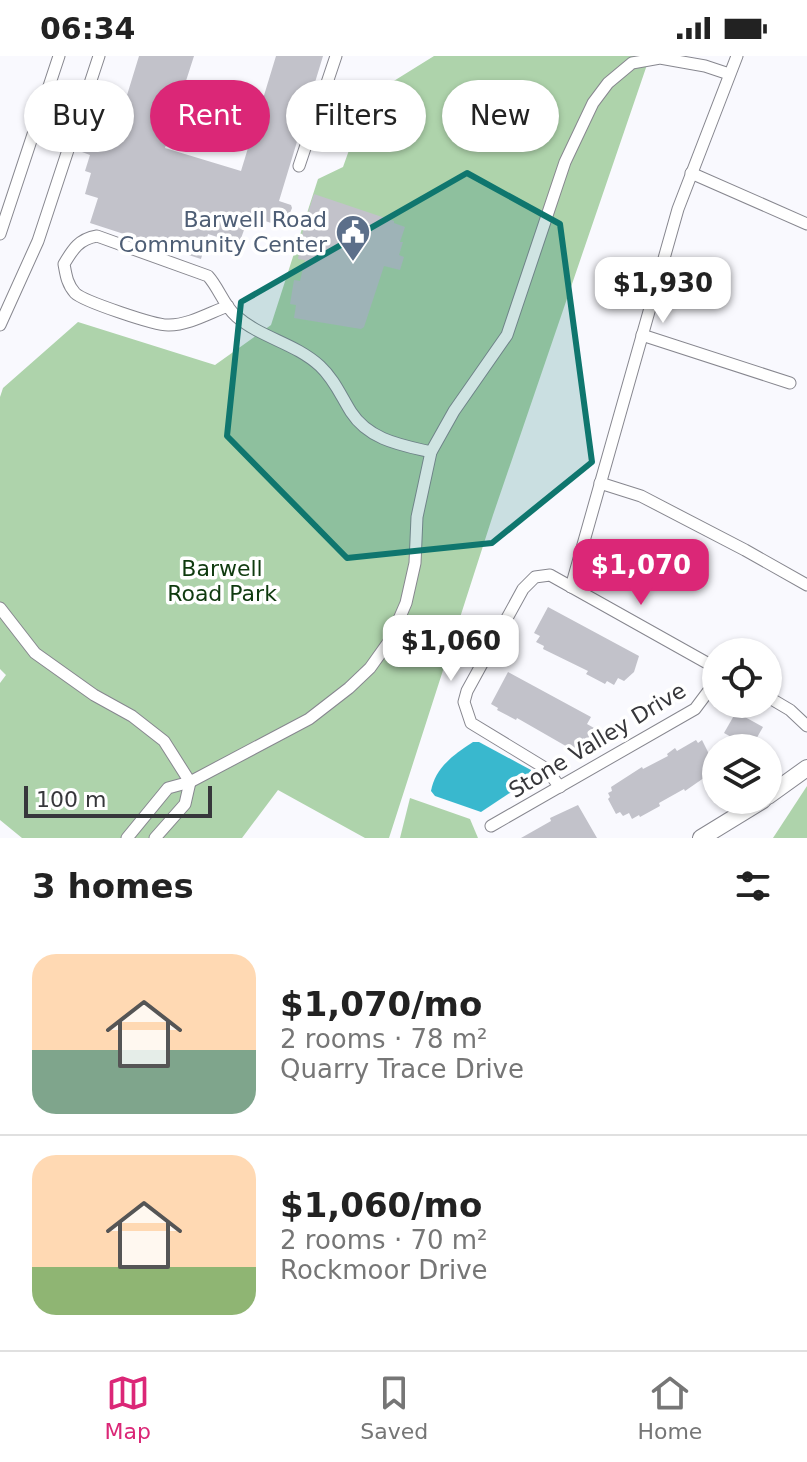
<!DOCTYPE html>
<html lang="en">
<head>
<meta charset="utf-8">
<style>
	:root { --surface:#fff; --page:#f2f2f2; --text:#222; --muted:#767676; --line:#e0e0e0; --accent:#db2777 }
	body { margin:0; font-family:"DejaVu Sans",sans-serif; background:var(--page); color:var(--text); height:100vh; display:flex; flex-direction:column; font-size:30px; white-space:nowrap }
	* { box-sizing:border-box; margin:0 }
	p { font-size:26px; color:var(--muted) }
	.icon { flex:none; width:44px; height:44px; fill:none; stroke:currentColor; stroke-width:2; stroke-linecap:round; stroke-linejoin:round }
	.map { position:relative; height:782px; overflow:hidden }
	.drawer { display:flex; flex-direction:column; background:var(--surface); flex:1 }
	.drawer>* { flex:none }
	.banner { position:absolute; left:24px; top:24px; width:760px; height:72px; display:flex; gap:16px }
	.fabs { position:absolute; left:702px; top:582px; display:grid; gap:16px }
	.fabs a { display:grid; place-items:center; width:80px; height:80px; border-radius:50%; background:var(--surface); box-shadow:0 2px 6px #0004; font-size:40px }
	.scale { position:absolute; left:24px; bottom:20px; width:188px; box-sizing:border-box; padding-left:8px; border:4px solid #37373b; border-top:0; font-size:22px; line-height:28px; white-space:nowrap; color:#37373b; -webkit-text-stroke:6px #fff; paint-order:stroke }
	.price { position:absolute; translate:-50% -68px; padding:0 18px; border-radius:16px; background:#fff; color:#222; font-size:26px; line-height:52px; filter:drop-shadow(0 2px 4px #0008) }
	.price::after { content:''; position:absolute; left:50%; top:48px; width:24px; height:18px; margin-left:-12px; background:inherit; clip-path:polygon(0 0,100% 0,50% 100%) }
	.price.selected { background:var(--accent); color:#fff }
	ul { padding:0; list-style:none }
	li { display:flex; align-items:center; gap:24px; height:200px; padding:0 32px }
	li+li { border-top:2px solid var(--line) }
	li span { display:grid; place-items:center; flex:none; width:224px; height:160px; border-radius:24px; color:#555 }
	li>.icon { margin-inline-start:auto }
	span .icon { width:96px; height:96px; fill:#fffc; stroke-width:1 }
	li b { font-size:34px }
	h2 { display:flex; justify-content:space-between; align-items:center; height:96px; padding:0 32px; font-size:34px }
	.chip { padding:0 28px; border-radius:36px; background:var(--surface); box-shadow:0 2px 6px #0004; font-size:28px; line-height:72px }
	.chip.selected { background:var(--accent); color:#fff }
	.status { display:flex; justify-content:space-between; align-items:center; height:56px; padding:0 40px; background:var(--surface); direction:ltr }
	.status svg { height:22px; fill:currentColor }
	.tabs { display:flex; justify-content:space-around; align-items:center; height:112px; border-top:2px solid var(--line); background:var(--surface); font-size:22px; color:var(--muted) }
	.tabs a { display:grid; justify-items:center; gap:4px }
	.tabs .selected { color:var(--accent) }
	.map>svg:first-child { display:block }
</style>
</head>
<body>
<div class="status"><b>06:34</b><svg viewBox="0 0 49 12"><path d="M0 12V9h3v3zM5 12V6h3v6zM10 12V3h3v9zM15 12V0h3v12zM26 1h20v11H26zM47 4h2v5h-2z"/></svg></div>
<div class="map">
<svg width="807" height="782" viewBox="0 0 807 782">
	<rect width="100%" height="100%" fill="#f9f9fe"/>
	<g fill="#aed3ab">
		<polygon points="434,0 650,0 493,459 389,782 365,782 278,734 242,782 22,782 0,764 0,627 6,619 0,613 0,341 3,332 78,266 215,309 271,269 318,123 343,111 368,41"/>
		<polygon points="807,730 807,782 773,782"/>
		<polygon points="410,742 470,763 478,782 400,782"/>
	</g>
	<path fill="#39b8ce" d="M473 686H479L531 714 528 725 481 756 435 740 431 735C435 712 454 698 473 686Z"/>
	<g fill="#c2c2ca">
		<polygon points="139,0 194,0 176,56 193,62 188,74 172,69 165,92 241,115 276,0 323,0 279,145 291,149 292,152 284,171 249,160 239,188 208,178 201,203 90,167 98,142 85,138 91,117 85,115 90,99 82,96 86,83 95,86 100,70 116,75"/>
		<polygon points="314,138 394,165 394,167 405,171 400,186 403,186 399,199 404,201 400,214 384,210 364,271 361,273 294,262 296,249 290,248 294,224 300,225 305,204 298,203 306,157 308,157"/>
		<polygon points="548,551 639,600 634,616 624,625 618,622 614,629 607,625 605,628 586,618 588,615 543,593 544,590 536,586 540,580 534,577"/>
		<polygon points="508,616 591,661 587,668 594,672 587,685 583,682 577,693 572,691 571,693 517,662 516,664 497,654 498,652 491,648"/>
		<polygon points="736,656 763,671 751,692 724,677"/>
		<polygon points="696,684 698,687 702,684 714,708 707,711 711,717 685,735 684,733 659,747 660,750 640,761 639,759 632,763 629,757 623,760 620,756 616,758 608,743 610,741 608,737 612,735 611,731 642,711 643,713 668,700 667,698 675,692 677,695"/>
		<polygon points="578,749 597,782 521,782 551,765 550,762"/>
	</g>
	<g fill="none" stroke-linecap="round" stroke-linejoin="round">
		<g stroke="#87878f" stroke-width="13">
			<g id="minor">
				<polyline points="299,110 336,0"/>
				<polyline points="691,117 807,168"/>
				<polyline points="0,178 59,0"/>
				<path d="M228 250C209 257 189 269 169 269 156 270 83 245 75 237 67 228 66 219 64 208 73 193 79 183 97 180L208 220C219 232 224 250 236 260 261 282 295 287 320 310 334 323 341 340 351 356 369 384 401 389 431 396"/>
				<polyline points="0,269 38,185 99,0"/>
				<polyline points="642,279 790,327"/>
				<polyline points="600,427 641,440 745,494 807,529"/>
				<polyline points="571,531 678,153 737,0"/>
				<polyline points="0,552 35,597 94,639 132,660 164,685 190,726"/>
				<polyline points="768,641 790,654 807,670"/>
				<polyline points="560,731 545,712 471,667 464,646 467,635 523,533 535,521 550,519 716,612"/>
				<polyline points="491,770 695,653 716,625"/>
				<polyline points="127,782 168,732 190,726 309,663 349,632 370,612 390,584 406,547 415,507 417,461 431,396 454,355 507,279 565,106 593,47 608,27 632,7 660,2 705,10 729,18"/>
				<polyline points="155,782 185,748 190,726"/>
			</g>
		</g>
		<g stroke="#87878f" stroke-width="18">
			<g id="secondary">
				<polyline points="768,740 807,712"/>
				<polyline points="701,782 763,744"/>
			</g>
		</g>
		<use href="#minor" stroke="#fff" stroke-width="11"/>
		<use href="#secondary" stroke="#fff" stroke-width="16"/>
	</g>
	<path fill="#0f766e" fill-opacity="0.2" stroke="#0f766e" stroke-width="6" stroke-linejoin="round" d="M467 117 560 168 592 406 492 487 347 502 227 380 241 246Z"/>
	<defs>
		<g id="civic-pin" transform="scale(1.8)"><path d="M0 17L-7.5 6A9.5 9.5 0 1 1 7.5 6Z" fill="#5c6f8a" stroke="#fff"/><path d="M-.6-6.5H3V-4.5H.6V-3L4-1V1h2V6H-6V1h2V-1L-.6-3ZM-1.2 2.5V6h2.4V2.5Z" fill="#fff"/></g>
	</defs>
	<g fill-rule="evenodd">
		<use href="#civic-pin" x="353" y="176"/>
	</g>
	<g text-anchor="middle" stroke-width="7" stroke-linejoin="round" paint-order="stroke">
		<g font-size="22" fill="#4e5e75" stroke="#fff" text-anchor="end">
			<text x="327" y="171">Barwell Road<tspan x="327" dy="25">Community Center</tspan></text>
		</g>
		<g font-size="22" fill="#0f3a0f" stroke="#fff">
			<text x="222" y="520">Barwell<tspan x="222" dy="25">Road Park</tspan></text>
		</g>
		<g font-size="22" fill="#37373b" stroke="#fff">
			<text transform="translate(597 684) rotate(-31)" y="8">Stone Valley Drive</text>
		</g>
	</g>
</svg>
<div class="fabs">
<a><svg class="icon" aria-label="locate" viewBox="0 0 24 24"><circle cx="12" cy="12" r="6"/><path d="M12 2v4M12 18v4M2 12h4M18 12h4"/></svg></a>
<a><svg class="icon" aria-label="layers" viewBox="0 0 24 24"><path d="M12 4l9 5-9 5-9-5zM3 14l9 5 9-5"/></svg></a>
</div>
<div class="scale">100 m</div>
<b class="price" style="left:663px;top:269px">$1,930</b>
<b class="price selected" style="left:641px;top:551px">$1,070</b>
<b class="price" style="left:451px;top:627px">$1,060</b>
<div class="banner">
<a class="chip">Buy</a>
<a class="chip selected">Rent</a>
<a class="chip">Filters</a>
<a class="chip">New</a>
</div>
</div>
<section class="drawer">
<h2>3 homes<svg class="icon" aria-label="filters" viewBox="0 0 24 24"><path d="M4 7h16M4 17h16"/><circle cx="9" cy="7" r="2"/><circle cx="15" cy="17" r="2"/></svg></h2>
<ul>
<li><span style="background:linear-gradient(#ffd9b3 60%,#7fa58c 0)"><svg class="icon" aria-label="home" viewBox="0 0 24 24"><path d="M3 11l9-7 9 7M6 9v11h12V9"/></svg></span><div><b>$1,070/mo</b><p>2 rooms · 78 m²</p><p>Quarry Trace Drive</p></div></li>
<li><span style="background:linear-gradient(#ffd9b3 70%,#8fb573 0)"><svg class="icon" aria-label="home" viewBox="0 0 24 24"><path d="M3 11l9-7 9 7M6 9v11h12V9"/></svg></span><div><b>$1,060/mo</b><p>2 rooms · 70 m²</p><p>Rockmoor Drive</p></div></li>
</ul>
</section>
<nav class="tabs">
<a class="selected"><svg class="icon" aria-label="map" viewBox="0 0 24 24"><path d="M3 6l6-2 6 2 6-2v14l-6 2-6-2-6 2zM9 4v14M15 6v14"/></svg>Map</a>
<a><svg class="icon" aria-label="saved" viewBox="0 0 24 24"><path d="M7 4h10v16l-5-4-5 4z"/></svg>Saved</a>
<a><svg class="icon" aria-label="home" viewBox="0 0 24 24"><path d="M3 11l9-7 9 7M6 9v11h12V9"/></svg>Home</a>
</nav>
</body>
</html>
